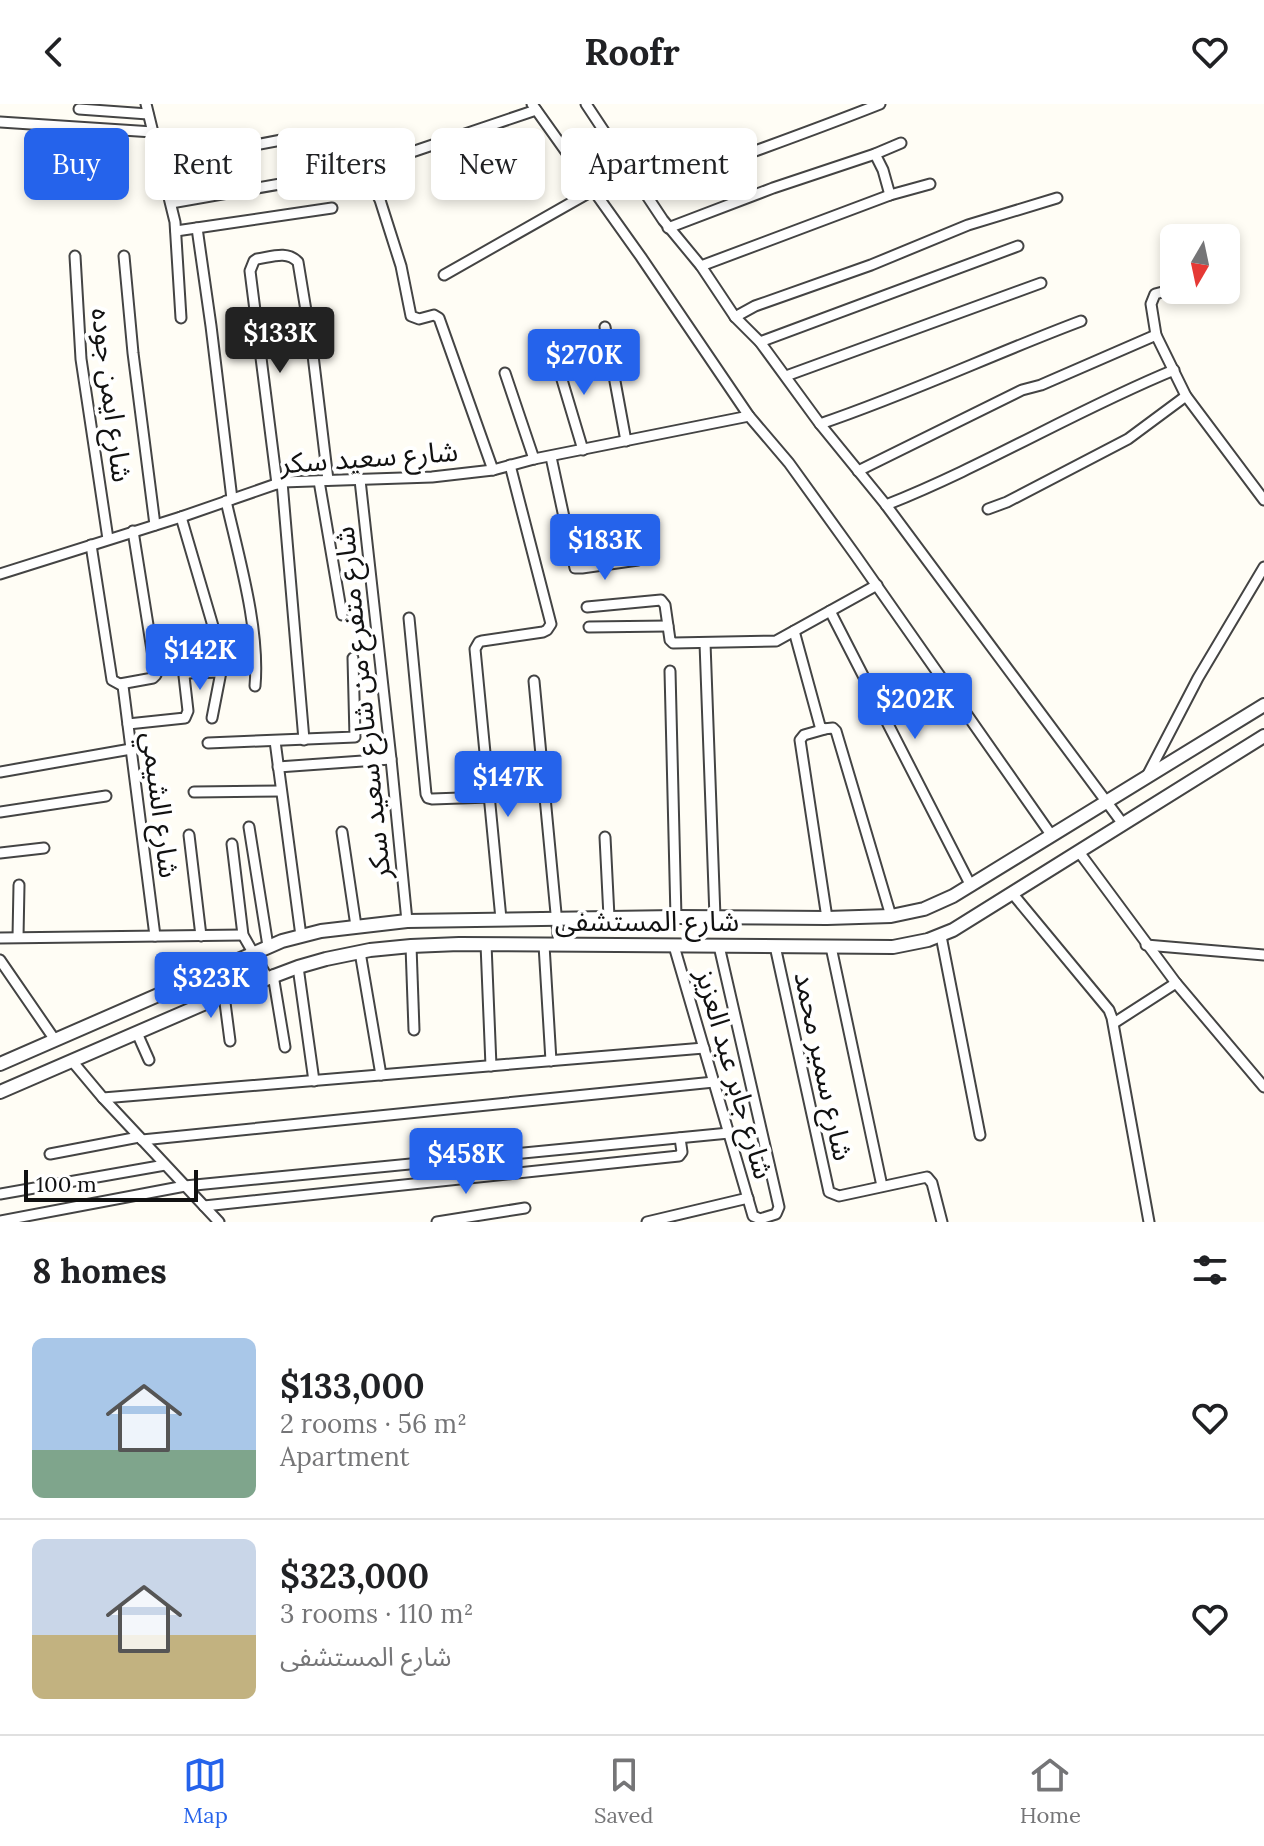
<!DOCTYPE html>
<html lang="en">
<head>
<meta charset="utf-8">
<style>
	:root { --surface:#fff; --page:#f6f6f6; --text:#202124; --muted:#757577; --line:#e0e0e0; --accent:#2563eb }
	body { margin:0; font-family:Lora,"Noto Sans Arabic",serif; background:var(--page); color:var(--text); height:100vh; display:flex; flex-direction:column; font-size:30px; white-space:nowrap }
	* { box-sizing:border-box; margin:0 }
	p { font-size:26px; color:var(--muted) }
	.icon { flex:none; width:44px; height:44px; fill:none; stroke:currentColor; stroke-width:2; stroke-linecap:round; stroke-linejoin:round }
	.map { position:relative; height:1118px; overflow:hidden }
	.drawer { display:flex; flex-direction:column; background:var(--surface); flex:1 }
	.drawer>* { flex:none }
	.hud { position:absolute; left:24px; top:24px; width:800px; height:72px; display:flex; gap:16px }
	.needle { width:52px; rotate:189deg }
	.tools { position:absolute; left:1160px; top:120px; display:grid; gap:16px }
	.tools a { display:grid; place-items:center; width:80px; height:80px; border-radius:12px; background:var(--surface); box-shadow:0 4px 12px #0003; font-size:40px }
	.scale { position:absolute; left:24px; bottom:20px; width:174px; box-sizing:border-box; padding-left:8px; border:4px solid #111; border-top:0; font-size:22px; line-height:28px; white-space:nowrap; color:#111; -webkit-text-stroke:6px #fff; paint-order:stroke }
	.price { position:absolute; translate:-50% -68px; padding:0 18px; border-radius:8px; background:var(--accent); color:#fff; font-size:26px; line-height:52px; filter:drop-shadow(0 2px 4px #0008) }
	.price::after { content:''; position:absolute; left:50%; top:48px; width:24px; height:18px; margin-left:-12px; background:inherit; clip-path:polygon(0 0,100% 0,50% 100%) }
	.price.current { background:#222; color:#fff }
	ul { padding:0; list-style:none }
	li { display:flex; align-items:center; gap:24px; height:200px; padding:0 32px }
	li+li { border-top:2px solid var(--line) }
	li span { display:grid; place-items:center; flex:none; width:224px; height:160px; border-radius:12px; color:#555 }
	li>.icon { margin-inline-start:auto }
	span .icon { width:96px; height:96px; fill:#fffc; stroke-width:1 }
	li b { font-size:34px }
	h2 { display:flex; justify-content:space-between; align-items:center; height:96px; padding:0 32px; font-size:34px }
	.chip { padding:0 28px; border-radius:12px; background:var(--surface); box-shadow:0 4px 12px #0003; font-size:28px; line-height:72px }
	.chip.current { background:var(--accent); color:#fff }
	header { display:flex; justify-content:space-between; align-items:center; height:104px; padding:0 32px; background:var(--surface); font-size:36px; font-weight:700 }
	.tab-bar { display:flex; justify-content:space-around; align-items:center; height:112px; border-top:2px solid var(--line); background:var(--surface); font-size:22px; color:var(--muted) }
	.tab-bar a { display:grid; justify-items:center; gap:4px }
	.tab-bar .current { color:var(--accent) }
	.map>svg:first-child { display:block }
</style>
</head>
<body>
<header><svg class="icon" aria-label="back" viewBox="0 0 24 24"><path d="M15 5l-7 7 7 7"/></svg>Roofr<svg class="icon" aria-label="heart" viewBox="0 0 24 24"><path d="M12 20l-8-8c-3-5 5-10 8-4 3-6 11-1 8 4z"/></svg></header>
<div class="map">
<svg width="1264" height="1118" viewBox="0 0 1264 1118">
	<rect width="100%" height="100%" fill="#fffdf5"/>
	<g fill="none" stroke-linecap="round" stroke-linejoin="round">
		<g stroke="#444" stroke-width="13">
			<g id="minor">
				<polyline points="146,0 175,118 181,214"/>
				<polyline points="532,0 641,153 749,312 789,359 856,452 1052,732"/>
				<polyline points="586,0 663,116 701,162 735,213 760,238 820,320 886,401 1123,720"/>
				<polyline points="79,5 148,10"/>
				<polyline points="0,18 153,28"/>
				<polyline points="354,44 380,96 401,162 411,212 419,215 434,211 439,214 493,366"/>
				<polyline points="875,50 883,66 890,91"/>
				<polyline points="403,51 536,6"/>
				<polyline points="160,56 234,45 292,34"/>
				<path d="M644 88C723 58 802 31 880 0"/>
				<polyline points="171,99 326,72"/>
				<polyline points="197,124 211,222 232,395"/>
				<polyline points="668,124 773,84 875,50 901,39"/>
				<polyline points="176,127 332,104"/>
				<polyline points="75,152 81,255 108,435"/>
				<polyline points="124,152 133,249 155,421"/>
				<polyline points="701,162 890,91 930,80"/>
				<polyline points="444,171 592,87"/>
				<polyline points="1174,185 1155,190 1151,200 1156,231 1186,292 1264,396"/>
				<polyline points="735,213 755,202 871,161 968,121 1057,94"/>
				<polyline points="605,223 626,337"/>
				<polyline points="760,238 1018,142"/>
				<polyline points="554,249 583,346"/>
				<polyline points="505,269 534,355"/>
				<polyline points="786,272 1041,179"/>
				<path d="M820 320C909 290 993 250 1081 217"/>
				<polyline points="551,353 575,464 582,464 638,456"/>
				<polyline points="858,367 1022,286 1041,281 1156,231"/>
				<polyline points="360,376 391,655 407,817"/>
				<polyline points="319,377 342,511"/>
				<polyline points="282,378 304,636"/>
				<path d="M277 380 250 167 254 157 257 155C271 153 287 146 298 158L312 243 328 376"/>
				<path d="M226 397C239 454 260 525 255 582"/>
				<path d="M886 401C985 362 1076 306 1174 266"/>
				<polyline points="988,405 1007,398 1128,335 1186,292"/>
				<polyline points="91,441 112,576 123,582 155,832"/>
				<polyline points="0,470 181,413 282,378 432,373 493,366 534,355 749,312"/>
				<polyline points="587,503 661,496 665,501 670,536 673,539 776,537 877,481"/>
				<polyline points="830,507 971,782"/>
				<polyline points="409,514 426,690 428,694 432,695 489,693"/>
				<polyline points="589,523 668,522"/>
				<polyline points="794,527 820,622 823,625 833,624 836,627 891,812"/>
				<polyline points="705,539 715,813"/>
				<polyline points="670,567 676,813"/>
				<polyline points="534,577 559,841"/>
				<polyline points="120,580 153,574 156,571 133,427"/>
				<polyline points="212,614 221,568"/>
				<polyline points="128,620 185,614 188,607 184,572 188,569 221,568 225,563 181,413"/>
				<polyline points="825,625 804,631 800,636 827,814"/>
				<polyline points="275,637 301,832"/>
				<polyline points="208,639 355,633 353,554"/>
				<polyline points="278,663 391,655"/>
				<polyline points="0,668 131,645"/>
				<polyline points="1147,672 1198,574 1264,463"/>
				<polyline points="194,688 281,687"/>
				<polyline points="0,708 106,692"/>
				<polyline points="249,723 268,842"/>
				<polyline points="342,728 356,822"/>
				<polyline points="189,731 201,832"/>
				<polyline points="605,733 609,813"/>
				<polyline points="232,740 243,831 267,873"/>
				<polyline points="1079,748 1176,879 1264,983"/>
				<polyline points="0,749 44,744"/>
				<polyline points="1012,789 1109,906 1112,914 1149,1118"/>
				<polyline points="501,815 475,545 479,538 482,537 543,528 547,526 551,520 510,361"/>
				<polyline points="941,832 980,1031"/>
				<polyline points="18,833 19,781"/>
				<polyline points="0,834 243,831"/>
				<polyline points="486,840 491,962"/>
				<polyline points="544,841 551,957"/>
				<polyline points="1146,841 1264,851"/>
				<polyline points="411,842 414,926"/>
				<polyline points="674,842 753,1112 760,1115 776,1110 779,1103 719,842"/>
				<polyline points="775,842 829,1088 839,1092 927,1073 932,1079 942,1118"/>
				<polyline points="831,843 882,1082"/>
				<polyline points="360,848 381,971"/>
				<polyline points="0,856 55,936"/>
				<polyline points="298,863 314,977"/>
				<polyline points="273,871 285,943"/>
				<polyline points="224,891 230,937"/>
				<polyline points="1114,919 1176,879"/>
				<polyline points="137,929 149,956"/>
				<polyline points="72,957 103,994 219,1118"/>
				<polyline points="103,994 704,944"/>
				<polyline points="142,1036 714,978"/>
				<polyline points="50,1050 139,1033"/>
				<polyline points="0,1090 165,1061"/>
				<polyline points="204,1102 679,1052 682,1048 680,1034"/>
				<polyline points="0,1117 185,1082 729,1029"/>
				<polyline points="437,1118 525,1104"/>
				<polyline points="647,1118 748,1094"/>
			</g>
		</g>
		<g stroke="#444" stroke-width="16">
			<g id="tertiary">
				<polyline points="0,960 282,837 321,827 407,817 676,813 827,814 891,812 924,805 953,792 1264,601"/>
				<polyline points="0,988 224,891 298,863 326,855 370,846 411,842 459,840 893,843 928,836 953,826 1264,632"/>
			</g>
		</g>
		<use href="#minor" stroke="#fff" stroke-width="9"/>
		<use href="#tertiary" stroke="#fff" stroke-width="12"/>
	</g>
	<g text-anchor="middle" stroke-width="8" stroke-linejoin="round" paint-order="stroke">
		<g font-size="28" fill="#111" stroke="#fff">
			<text transform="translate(112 291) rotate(83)" y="10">شارع ايمن جوده</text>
			<text transform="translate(369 353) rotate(-4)" y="10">شارع سعيد سكر</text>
			<text transform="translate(362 599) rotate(-96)" y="10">شارع متفرع من شارع سعيد سكر</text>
			<text transform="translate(161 701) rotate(83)" y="10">شارع الشيمي</text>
			<text x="647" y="827">شارع المستشفى</text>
			<text transform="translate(824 962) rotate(78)" y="10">شارع سمير محمد</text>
			<text transform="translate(735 970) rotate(74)" y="10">شارع جابر عبد العزيز</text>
		</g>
	</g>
</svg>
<div class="tools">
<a><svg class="needle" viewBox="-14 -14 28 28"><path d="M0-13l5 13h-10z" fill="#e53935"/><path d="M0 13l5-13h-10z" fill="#757577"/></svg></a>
</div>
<div class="scale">100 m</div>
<b class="price current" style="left:280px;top:271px">$133K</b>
<b class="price" style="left:584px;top:293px">$270K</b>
<b class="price" style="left:605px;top:478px">$183K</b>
<b class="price" style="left:200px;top:588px">$142K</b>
<b class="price" style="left:915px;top:637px">$202K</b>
<b class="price" style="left:508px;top:715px">$147K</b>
<b class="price" style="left:211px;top:916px">$323K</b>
<b class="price" style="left:466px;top:1092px">$458K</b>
<div class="hud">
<a class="chip current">Buy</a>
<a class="chip">Rent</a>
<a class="chip">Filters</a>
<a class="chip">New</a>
<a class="chip">Apartment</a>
</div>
</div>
<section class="drawer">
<h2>8 homes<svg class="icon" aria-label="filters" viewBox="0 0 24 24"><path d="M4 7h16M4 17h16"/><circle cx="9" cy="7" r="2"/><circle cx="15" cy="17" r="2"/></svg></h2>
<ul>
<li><span style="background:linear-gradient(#a9c7e8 70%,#7fa58c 0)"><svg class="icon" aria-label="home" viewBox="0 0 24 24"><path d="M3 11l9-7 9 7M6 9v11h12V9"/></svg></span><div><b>$133,000</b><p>2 rooms · 56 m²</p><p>Apartment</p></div><svg class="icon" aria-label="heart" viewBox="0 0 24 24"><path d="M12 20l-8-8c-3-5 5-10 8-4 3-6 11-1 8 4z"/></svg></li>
<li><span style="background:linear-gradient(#c9d6e8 60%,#c2b280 0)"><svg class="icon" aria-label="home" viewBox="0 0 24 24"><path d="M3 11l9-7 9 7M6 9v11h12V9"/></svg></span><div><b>$323,000</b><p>3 rooms · 110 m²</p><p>شارع المستشفى</p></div><svg class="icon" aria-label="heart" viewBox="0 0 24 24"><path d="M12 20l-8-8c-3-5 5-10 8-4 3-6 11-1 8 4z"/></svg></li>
</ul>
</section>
<nav class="tab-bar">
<a class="current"><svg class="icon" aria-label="map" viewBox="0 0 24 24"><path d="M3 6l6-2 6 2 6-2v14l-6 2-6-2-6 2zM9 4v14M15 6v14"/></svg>Map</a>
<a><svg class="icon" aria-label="saved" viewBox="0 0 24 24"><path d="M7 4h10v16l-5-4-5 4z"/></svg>Saved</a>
<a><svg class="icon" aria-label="home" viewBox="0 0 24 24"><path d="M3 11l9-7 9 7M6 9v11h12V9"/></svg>Home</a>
</nav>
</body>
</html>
